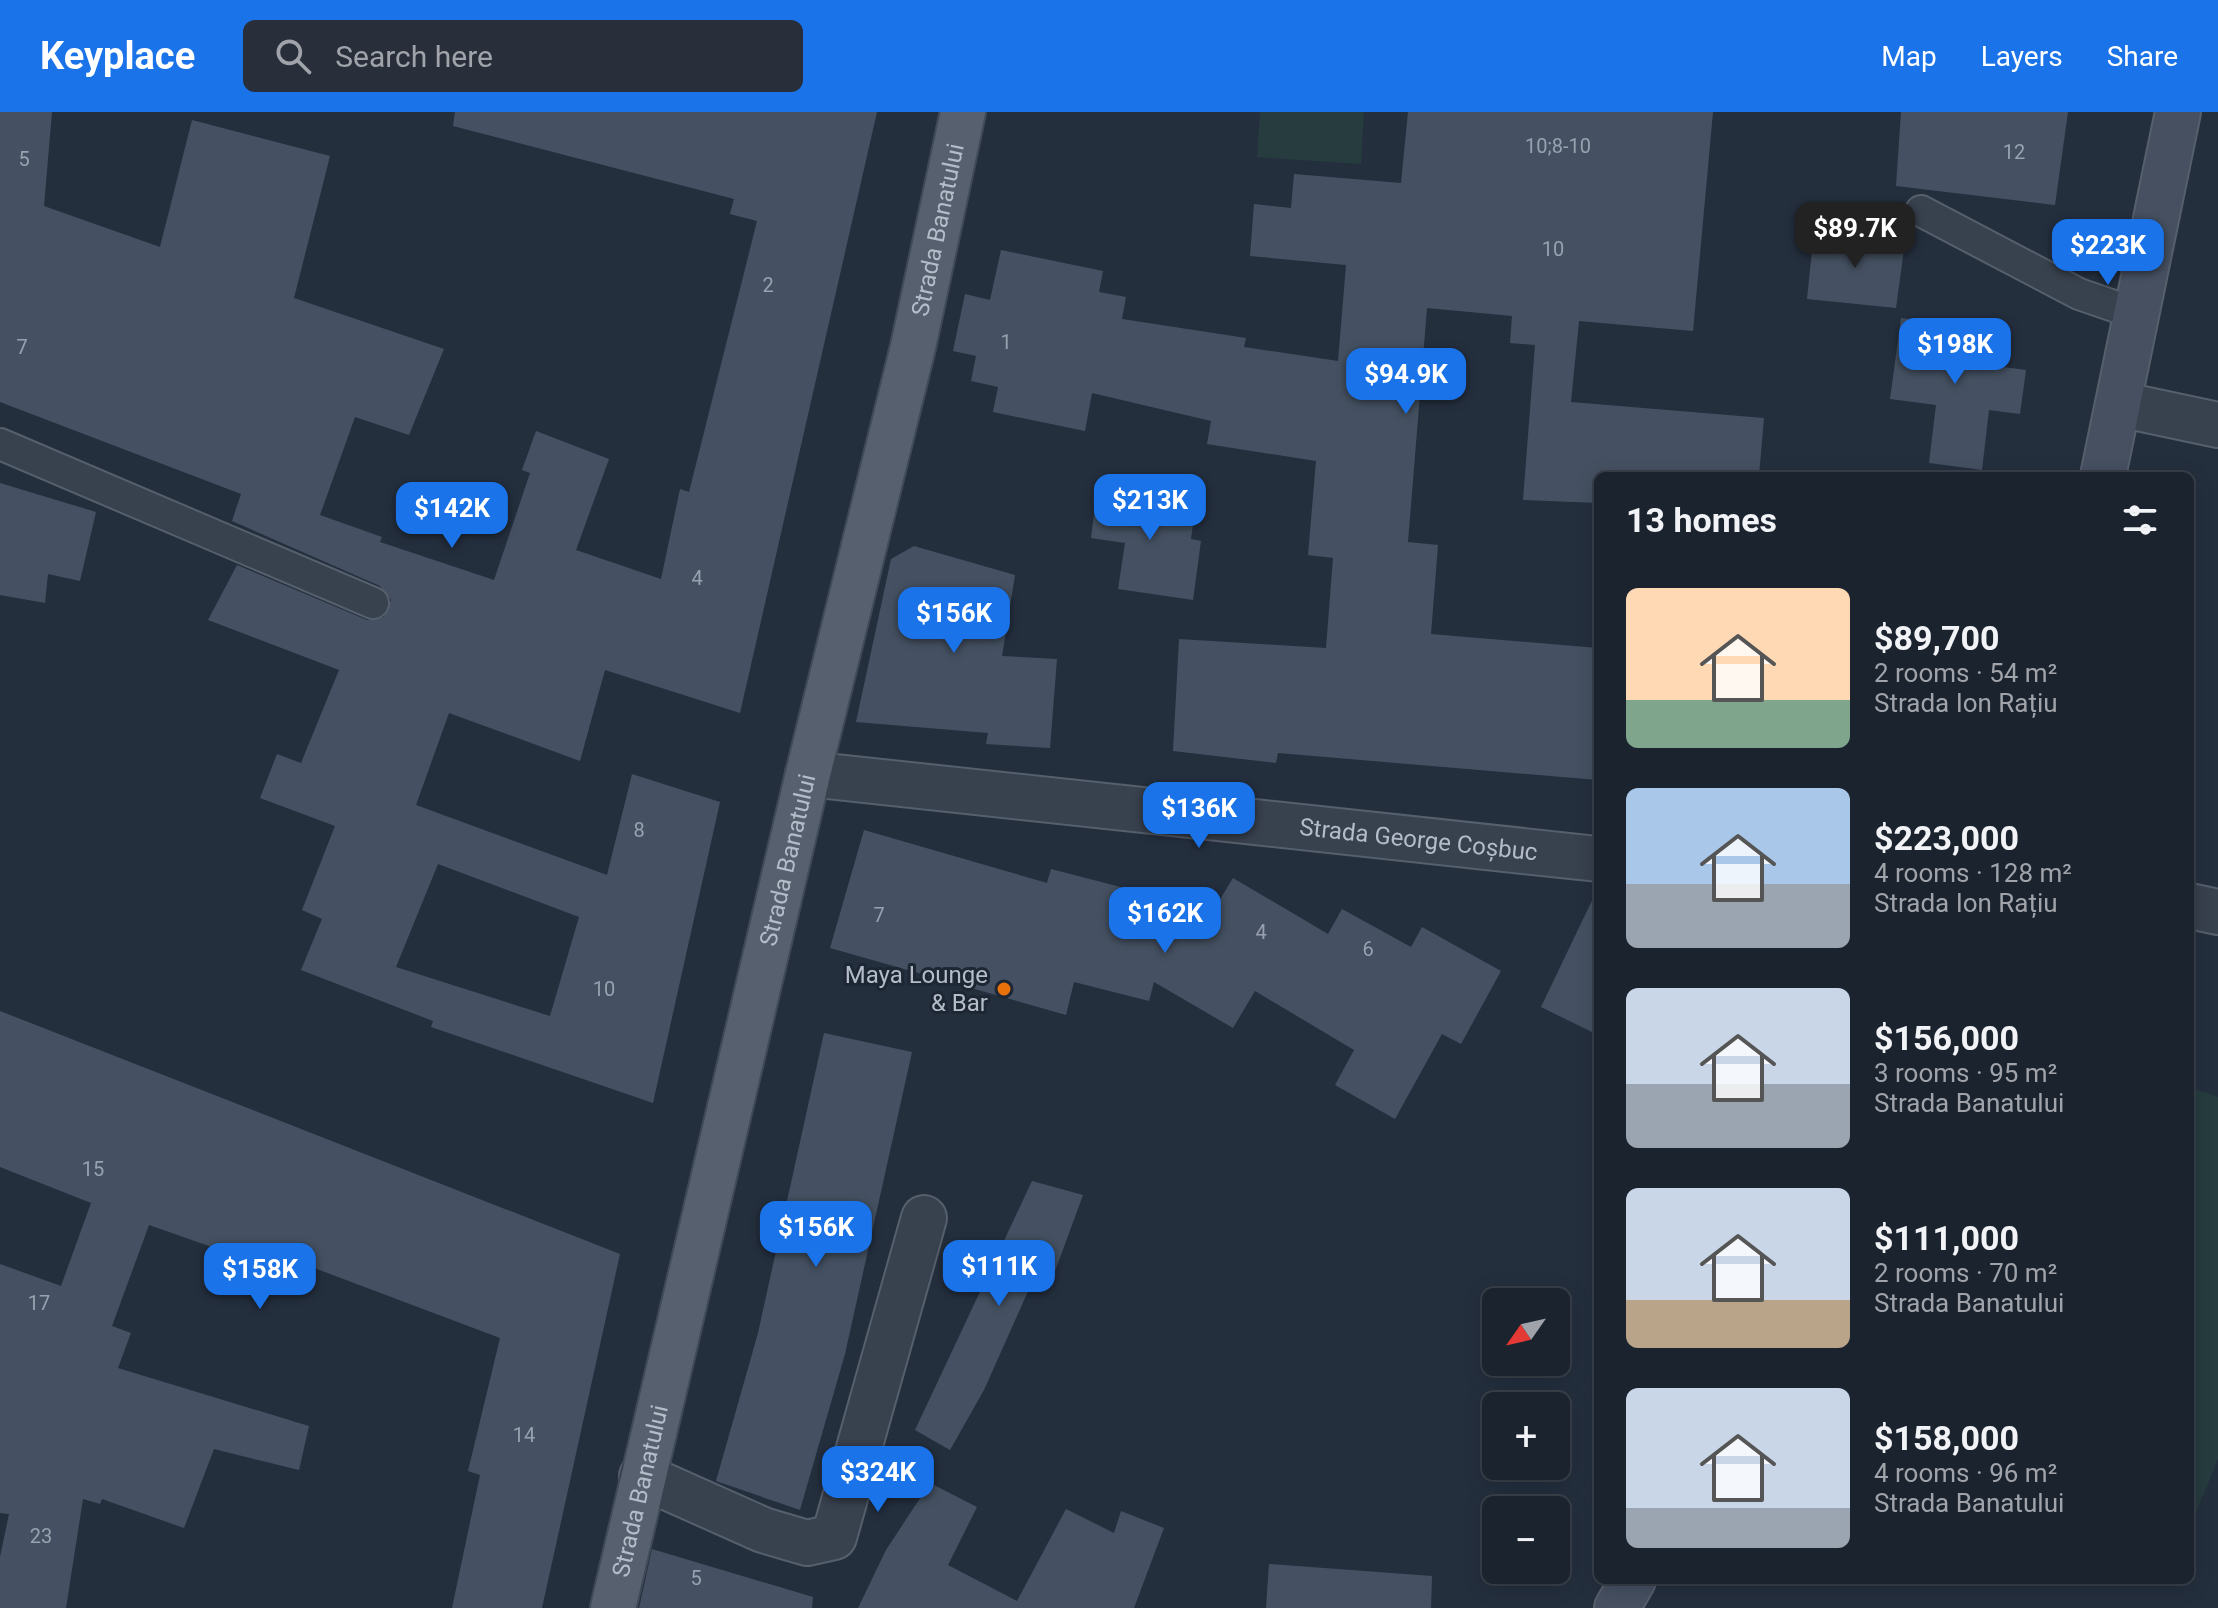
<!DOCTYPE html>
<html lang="en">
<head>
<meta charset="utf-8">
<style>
	:root { --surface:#1b232e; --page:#282f3a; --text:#f1f3f6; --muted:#a0a4aa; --line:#39404a; --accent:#1a73e8 }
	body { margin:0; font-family:Roboto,sans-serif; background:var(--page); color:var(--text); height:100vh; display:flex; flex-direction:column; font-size:30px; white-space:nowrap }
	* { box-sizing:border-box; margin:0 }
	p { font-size:26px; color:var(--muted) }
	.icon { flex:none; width:44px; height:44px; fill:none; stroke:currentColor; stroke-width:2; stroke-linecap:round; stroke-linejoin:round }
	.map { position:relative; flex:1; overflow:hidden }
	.sheet { position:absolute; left:1594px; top:360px; width:600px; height:1112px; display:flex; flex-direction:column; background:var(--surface); border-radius:12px; box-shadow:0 4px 20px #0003,0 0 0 2px var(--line) }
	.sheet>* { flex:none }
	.needle { width:52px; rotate:236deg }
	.fabs { position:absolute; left:1482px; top:1176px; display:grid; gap:16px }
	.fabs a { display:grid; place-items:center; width:88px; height:88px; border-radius:12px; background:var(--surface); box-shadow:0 4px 20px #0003,0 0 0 2px var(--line); font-size:40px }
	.price { position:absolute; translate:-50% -68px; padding:0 18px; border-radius:16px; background:var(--accent); color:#fff; font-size:26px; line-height:52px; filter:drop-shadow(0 2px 4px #0008) }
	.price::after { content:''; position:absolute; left:50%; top:48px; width:24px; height:18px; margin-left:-12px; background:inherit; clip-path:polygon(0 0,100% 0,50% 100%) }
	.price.on { background:#222; color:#fff }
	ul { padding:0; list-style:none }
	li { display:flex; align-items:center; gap:24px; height:200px; padding:0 32px }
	li span { display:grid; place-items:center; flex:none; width:224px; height:160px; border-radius:12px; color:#555 }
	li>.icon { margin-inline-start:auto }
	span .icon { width:96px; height:96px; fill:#fffc; stroke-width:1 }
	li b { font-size:34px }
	h2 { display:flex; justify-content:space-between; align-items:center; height:96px; padding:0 32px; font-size:34px }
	header { display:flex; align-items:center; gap:48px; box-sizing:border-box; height:112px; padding:0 40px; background:var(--accent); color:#fff }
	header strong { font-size:38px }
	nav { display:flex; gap:44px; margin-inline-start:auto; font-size:28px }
	.search { width:560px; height:72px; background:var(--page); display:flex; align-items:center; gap:20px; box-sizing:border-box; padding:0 28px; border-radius:12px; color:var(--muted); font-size:30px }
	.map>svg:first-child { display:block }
</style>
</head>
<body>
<header>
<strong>Keyplace</strong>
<div class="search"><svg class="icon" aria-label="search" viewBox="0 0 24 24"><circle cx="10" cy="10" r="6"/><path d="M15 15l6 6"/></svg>Search here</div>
<nav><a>Map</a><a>Layers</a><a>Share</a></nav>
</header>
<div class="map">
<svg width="2218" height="1496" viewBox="0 0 2218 1496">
	<rect width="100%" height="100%" fill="#242f3e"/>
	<g fill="#263c3f">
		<polygon points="1260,0 1364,0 1361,52 1257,45"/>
		<polygon points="2190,975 2218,985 2218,1347 2190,1415"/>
	</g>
	<g fill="#455162" fill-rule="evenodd">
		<path d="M0 0H52L44 94 160 135 192 8 330 44 294 186 444 237 409 323 355 305 320 403 382 425 380 430 494 468 530 361 522 358 536 319 609 347 576 438 661 467 680 377 689 380 757 109 730 102 734 87 453 14 455 0H877L740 601 605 558 580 649 449 601 416 693 607 763 632 662 720 690 653 991 431 915 433 909 301 858 322 807 302 798 335 714 260 686 277 642 301 651 339 558 208 508 237 453 367 508 384 505 391 488 380 474 232 409 241 382 0 290ZM438 752 579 805 550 904 396 855Z"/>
		<polygon points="1408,0 1713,0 1693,219 1579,209 1571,290 1764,306 1759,364 1598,364 1598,391 1523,388 1535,233 1510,231 1512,204 1427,196 1408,430 1438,433 1431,522 1598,536 1598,668 1278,641 1276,651 1173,639 1179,527 1326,536 1333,446 1308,443 1316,349 1207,332 1211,309 1092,281 1085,319 993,300 998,275 971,269 976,244 953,239 965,182 990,188 1001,138 1103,159 1099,180 1126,185 1122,207 1246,226 1244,235 1338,249 1346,153 1250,144 1254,92 1291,96 1294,62 1401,71"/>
		<polygon points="1901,0 2068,0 2055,93 1896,74"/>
		<polygon points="1814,119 1905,130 1896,196 1807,187"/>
		<polygon points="1901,206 1994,218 1989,253 2026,258 2020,302 1989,298 1982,358 1929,351 1936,293 1890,287"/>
		<polygon points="0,371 96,400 80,469 48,462 45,491 0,483"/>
		<polygon points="1097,377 1196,391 1191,427 1201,429 1193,488 1118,477 1125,431 1091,426"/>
		<polygon points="914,434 1015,463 1002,544 1057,547 1050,636 986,632 988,621 856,610 891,447"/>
		<polygon points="864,718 1047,771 1051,757 1213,799 1233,766 1328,822 1342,797 1411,835 1422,815 1501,859 1461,932 1442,922 1395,1007 1335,973 1354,938 1255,879 1233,916 1154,870 1149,889 1074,870 1066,903 830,836"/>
		<polygon points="1598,776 1598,923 1541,895"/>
		<polygon points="0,899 620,1142 542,1496 452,1496 480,1363 468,1359 500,1226 285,1145 280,1159 149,1113 112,1214 131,1221 118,1256 309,1314 299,1358 214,1337 184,1416 102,1387 100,1392 83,1387 66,1496 0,1496 0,1445 9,1402 0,1401 0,1152 61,1174 91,1091 0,1055"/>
		<polygon points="824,921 912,940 845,1242 800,1398 716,1369 758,1221"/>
		<polygon points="1032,1069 1083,1083 1054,1162 1037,1159 984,1278 950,1338 915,1318"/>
		<polygon points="930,1371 977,1395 948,1453 1017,1489 1066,1397 1114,1421 1121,1399 1164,1416 1134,1496 858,1496 886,1438"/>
		<polygon points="652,1437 813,1485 812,1496 639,1496"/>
		<polygon points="1269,1452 1432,1464 1431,1496 1266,1496"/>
	</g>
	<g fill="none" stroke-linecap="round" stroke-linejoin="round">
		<g stroke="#565f6c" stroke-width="34">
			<g id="lane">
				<polyline points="1921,99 2079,182 2137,202"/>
				<polyline points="0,332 373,491"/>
			</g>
		</g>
		<g stroke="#565f6c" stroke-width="48">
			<g id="street">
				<polyline points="2119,292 2218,313"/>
				<path id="s1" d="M808 662 1598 747"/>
				<polyline points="2190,794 2218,800"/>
				<polyline points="642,1364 763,1418 807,1431 834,1425 924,1106"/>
			</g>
		</g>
		<g stroke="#565f6c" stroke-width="48">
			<g id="secondary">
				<polyline points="2103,364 2178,0"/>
				<polyline points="1617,1496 1633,1468"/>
			</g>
		</g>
		<g stroke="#414a57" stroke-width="48">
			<g id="primary">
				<path id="s2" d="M613 1496 808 662 913 235 963 0"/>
			</g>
		</g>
		<use href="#lane" stroke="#38414e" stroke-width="30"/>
		<use href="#street" stroke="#38414e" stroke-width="44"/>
		<use href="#secondary" stroke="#465061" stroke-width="44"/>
		<use href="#primary" stroke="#56606e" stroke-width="44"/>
	</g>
	<circle fill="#e8710a" stroke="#1d2633" stroke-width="3" cx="1004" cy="877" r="8"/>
	<g text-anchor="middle" stroke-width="6" stroke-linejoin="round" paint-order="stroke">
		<g font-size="20" fill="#98a1af">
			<text x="1558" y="41">10;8-10</text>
			<text x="2014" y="47">12</text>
			<text x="24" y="54">5</text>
			<text x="1553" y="144">10</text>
			<text x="768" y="180">2</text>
			<text x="1006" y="237">1</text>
			<text x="22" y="242">7</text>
			<text x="697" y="473">4</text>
			<text x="639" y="725">8</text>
			<text x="879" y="810">7</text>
			<text x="1261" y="827">4</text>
			<text x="1368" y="844">6</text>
			<text x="604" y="884">10</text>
			<text x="93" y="1064">15</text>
			<text x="39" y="1198">17</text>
			<text x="524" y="1330">14</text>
			<text x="41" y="1431">23</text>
			<text x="696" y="1473">5</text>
		</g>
		<g font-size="24" fill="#b4bcc9" stroke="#1d2633">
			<text dy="8" stroke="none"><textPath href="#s2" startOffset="1416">Strada Banatului</textPath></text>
			<text dy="8" stroke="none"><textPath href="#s1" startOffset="614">Strada George Coșbuc</textPath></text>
			<text dy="8" stroke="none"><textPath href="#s2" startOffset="768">Strada Banatului</textPath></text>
			<text dy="8" stroke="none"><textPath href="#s2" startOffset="120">Strada Banatului</textPath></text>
		</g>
		<g font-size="24" fill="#b4bcc9" stroke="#1d2633" text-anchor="end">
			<text x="988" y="871">Maya Lounge<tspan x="988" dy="28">&amp; Bar</tspan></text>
		</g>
	</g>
</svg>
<div class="fabs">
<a><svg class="needle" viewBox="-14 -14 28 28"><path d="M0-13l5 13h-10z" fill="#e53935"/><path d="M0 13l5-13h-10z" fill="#a0a4aa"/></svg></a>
<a>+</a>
<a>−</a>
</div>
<b class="price on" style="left:1855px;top:158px">$89.7K</b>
<b class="price" style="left:2108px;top:175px">$223K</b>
<b class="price" style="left:1955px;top:274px">$198K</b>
<b class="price" style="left:1406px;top:304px">$94.9K</b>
<b class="price" style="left:1150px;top:430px">$213K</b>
<b class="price" style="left:452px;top:438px">$142K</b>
<b class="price" style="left:954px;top:543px">$156K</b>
<b class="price" style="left:1199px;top:738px">$136K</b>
<b class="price" style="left:1165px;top:843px">$162K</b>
<b class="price" style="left:816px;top:1157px">$156K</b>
<b class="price" style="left:999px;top:1196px">$111K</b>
<b class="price" style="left:260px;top:1199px">$158K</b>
<b class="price" style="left:878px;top:1402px">$324K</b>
<section class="sheet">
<h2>13 homes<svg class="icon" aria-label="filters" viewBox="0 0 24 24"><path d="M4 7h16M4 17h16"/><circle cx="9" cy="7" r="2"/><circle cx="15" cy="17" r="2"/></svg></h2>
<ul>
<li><span style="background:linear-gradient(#ffd9b3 70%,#7fa58c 0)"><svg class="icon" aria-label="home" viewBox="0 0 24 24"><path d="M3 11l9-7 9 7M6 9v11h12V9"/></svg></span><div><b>$89,700</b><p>2 rooms · 54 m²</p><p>Strada Ion Rațiu</p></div></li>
<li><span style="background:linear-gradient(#a9c7e8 60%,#9aa5b1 0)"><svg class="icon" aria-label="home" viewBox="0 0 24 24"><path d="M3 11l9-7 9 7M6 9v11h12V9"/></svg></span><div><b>$223,000</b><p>4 rooms · 128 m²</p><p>Strada Ion Rațiu</p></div></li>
<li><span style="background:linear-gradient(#c9d6e8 60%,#9aa5b1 0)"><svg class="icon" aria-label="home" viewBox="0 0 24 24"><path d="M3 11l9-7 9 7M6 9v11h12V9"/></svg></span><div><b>$156,000</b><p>3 rooms · 95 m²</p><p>Strada Banatului</p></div></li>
<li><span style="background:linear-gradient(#c9d6e8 70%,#b9a48a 0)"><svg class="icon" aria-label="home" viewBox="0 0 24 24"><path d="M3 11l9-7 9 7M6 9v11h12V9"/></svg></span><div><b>$111,000</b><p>2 rooms · 70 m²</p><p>Strada Banatului</p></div></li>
<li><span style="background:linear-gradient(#c9d6e8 75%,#9aa5b1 0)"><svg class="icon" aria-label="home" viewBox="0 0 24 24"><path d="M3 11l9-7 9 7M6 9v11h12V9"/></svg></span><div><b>$158,000</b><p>4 rooms · 96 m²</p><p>Strada Banatului</p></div></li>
</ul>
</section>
</div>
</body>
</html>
